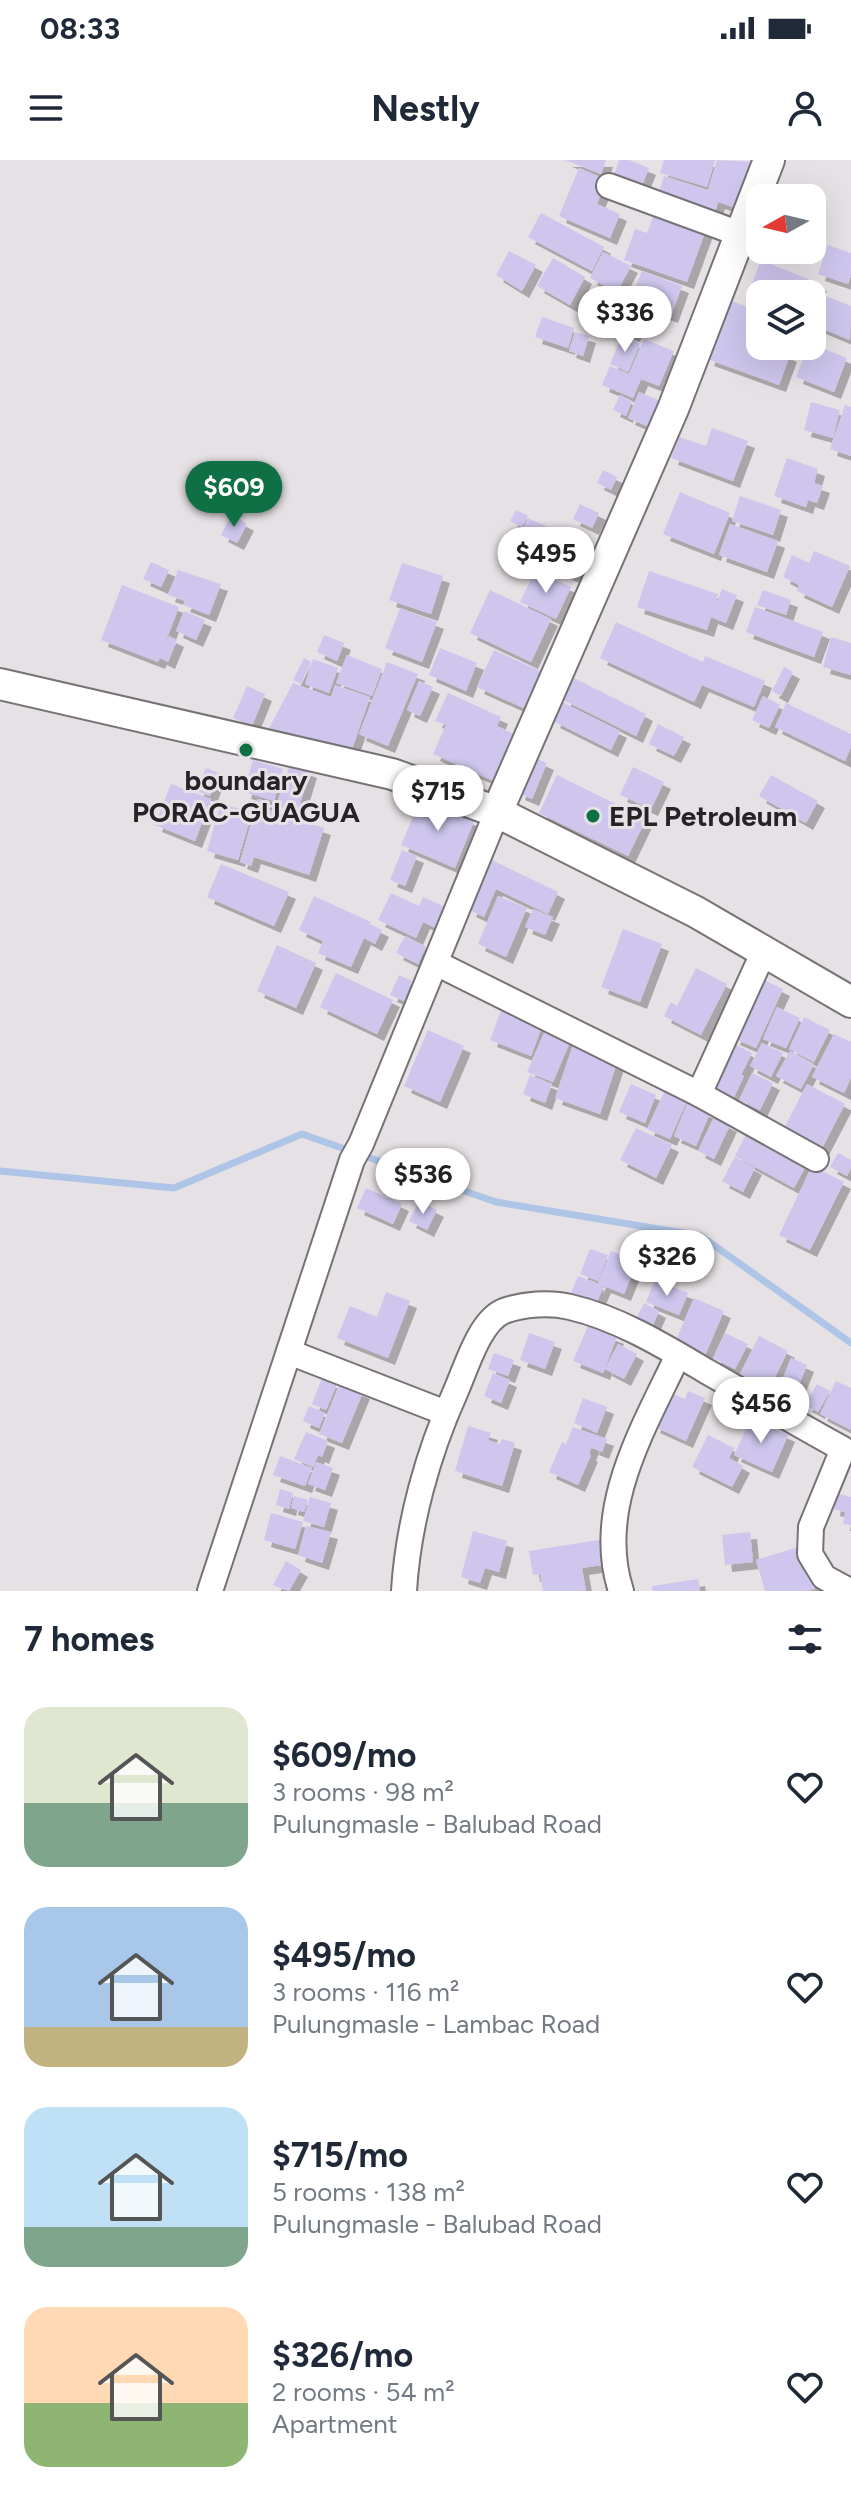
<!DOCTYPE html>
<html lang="en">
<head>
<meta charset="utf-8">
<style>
	:root { --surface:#fff; --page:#f2f2f3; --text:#1f2937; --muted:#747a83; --accent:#0f7046 }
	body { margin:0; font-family:Figtree,sans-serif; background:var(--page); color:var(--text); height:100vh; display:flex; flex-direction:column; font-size:30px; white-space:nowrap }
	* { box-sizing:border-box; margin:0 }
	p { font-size:26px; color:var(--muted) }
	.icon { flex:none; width:44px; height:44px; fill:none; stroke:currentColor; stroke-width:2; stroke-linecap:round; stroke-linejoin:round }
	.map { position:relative; height:1431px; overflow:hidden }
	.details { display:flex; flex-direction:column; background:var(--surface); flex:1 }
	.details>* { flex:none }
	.needle { width:52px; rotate:262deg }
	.buttons { position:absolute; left:746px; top:24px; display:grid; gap:16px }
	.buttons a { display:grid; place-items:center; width:80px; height:80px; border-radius:16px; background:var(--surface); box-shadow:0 8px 32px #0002; font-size:40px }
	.price { position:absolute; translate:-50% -68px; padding:0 18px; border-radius:28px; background:#fff; color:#222; font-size:26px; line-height:52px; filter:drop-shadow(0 2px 4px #0008) }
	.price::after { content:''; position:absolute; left:50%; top:48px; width:24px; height:18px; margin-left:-12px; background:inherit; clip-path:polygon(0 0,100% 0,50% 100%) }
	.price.active { background:var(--accent); color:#fff }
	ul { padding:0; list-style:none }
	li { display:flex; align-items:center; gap:24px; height:200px; padding:0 24px }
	li span { display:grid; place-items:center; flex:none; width:224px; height:160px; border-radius:24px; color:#555 }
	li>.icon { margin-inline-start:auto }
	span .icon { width:96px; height:96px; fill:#fffc; stroke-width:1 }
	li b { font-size:34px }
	h2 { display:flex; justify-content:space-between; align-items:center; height:96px; padding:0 24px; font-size:34px }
	.status { display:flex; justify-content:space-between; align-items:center; height:56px; padding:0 40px; background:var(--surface); direction:ltr }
	.status svg { height:22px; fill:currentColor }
	header { display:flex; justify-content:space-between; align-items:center; height:104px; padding:0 24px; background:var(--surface); font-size:36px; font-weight:700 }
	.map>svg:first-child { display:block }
</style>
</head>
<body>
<div class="status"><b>08:33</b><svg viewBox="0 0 49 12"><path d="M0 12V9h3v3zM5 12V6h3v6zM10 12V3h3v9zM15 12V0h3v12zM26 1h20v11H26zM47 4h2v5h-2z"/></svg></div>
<header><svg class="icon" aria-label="menu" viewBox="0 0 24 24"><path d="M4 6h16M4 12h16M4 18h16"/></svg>Nestly<svg class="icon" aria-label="person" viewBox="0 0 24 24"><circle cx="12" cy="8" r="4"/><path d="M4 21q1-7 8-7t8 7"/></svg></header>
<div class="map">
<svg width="851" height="1431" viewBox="0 0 851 1431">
	<defs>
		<filter id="shadow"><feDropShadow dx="7" dy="7" stdDeviation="0" flood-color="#0004"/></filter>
	</defs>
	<rect width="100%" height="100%" fill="#e6e1e5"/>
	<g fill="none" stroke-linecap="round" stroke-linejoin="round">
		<polyline stroke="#afc5e7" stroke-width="7" points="0,1011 174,1028 302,974 496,1042 701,1076 851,1183"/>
	</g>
	<g fill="#cec6ed" filter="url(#shadow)">
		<polygon points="565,0 606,0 601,14"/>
		<polygon points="619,0 629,0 649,8 641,28 613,18"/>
		<polygon points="664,0 715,0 707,27 660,13"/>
		<polygon points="717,0 753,2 739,49 718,42 713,59 656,41 664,16 708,30"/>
		<polygon points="579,8 607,20 597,44 620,54 610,78 559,56"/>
		<polygon points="656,49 707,67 687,122 624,100 635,69 647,73"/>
		<polygon points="541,53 604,87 592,111 528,77"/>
		<polygon points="828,85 851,93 851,115 848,124 818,114"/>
		<polygon points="509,91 536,105 522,131 496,115"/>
		<polygon points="603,92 631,106 617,132 590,118"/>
		<polygon points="553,98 585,117 570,145 537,126"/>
		<polygon points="761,100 820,124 812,144 812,134 760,134 760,145 746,139"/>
		<polygon points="642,111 682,126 671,156 645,146 633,175 592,159 603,130 630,141"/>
		<polygon points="826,136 851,146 850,180 814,165"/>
		<polygon points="729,140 752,149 748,160 760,165 760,186 769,186 790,195 779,225 707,199"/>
		<polygon points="542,157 574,168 568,188 535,177"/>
		<polygon points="575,172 589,176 583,196 569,191"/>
		<polygon points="622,176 640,184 628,212 610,204"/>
		<polygon points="644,179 674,191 659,226 641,219 633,238 602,225 610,206 629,214"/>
		<polygon points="812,184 847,198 834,232 796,217 808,186"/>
		<polygon points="639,232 665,243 654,269 628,258"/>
		<polygon points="620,235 632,241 626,256 613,250"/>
		<polygon points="811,242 840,250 833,278 804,270"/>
		<polygon points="845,245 851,247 851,296 830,289"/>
		<polygon points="712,268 748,281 733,321 671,298 679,277 706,286"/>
		<polygon points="787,298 818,309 814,323 823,326 817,343 808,340 806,347 774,336"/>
		<polygon points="603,310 617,317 611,330 597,323"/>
		<polygon points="680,332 730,353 714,394 663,374"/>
		<polygon points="740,336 781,350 773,375 732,361"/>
		<polygon points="580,344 599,353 592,368 573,359"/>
		<polygon points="516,350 528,356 522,367 510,361"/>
		<polygon points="231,355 247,364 237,383 221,375"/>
		<polygon points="528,358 552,369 539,396 516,385"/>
		<polygon points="730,364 778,381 767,412 719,395"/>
		<polygon points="553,370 586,385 572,416 539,400"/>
		<polygon points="814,391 850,406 832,447 797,431 799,425 783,417 792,395 809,403"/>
		<polygon points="151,402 169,410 161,427 143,419"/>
		<polygon points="402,403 443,416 431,454 389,440"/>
		<polygon points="178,410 221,424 209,455 183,445 185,441 168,435"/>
		<polygon points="535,411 571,427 556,459 520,442"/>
		<polygon points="649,411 718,434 716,445 722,429 737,435 726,463 711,457 707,470 637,447"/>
		<polygon points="122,425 179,447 162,491 169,476 177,480 168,502 160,498 158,502 101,480"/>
		<polygon points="490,430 551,459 531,502 470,473"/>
		<polygon points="763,430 791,440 786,455 757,445"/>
		<polygon points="755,447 823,472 814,497 746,472"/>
		<polygon points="400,448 437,462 422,502 385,488"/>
		<polygon points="184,451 205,460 196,480 176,471"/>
		<polygon points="616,462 703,502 705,496 765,521 754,547 702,525 694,542 600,498"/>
		<polygon points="324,475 344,483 337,501 317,492"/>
		<polygon points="831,477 851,483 851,515 823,507"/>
		<polygon points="440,488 477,503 466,531 429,515"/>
		<polygon points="494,490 545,513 528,550 477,527"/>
		<polygon points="347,495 382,509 372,536 336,523"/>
		<polygon points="304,498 311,502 301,524 293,520"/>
		<polygon points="313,499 338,508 329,533 305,524"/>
		<polygon points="387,502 418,514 388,586 359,574"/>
		<polygon points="784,507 793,512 781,536 772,531"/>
		<polygon points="574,518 646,554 636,576 563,540"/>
		<polygon points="419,521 433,527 420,556 407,550"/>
		<polygon points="293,523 331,537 335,525 370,537 351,592 266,574"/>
		<polygon points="247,526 265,534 252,566 233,558"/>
		<polygon points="448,533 501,557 497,566 514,574 494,621 433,594 446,565 435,561"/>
		<polygon points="763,536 780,545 769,568 752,560"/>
		<polygon points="562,542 620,571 611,590 553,561"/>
		<polygon points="786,543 851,574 851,587 845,601 775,567"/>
		<polygon points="658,564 684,577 674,596 649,584"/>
		<polygon points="533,597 547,603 532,639 518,633"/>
		<polygon points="253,600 283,609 274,641 244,632"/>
		<polygon points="290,604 310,611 297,653 276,646"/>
		<polygon points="633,607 664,622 651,649 620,635"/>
		<polygon points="206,608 219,613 210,636 196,631"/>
		<polygon points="557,615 646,659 628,696 539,653"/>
		<polygon points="771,615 818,641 806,663 759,636"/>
		<polygon points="171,624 211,639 195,681 155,665"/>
		<polygon points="421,638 474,661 455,708 401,685"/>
		<polygon points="258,639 270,642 258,681 269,650 324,668 309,715 254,697 251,706 240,702"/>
		<polygon points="221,643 252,653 238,700 207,691"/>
		<polygon points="402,690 417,696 405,726 390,720"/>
		<polygon points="492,700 558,732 548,754 496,729 484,757 469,750"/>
		<polygon points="221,704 289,732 274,766 207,737"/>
		<polygon points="391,733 419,746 423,737 447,748 438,769 423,762 416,778 378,760"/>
		<polygon points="314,736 371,762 370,764 382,770 375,784 364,778 351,807 318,793 323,781 299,770"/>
		<polygon points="498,736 527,748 506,797 478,784"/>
		<polygon points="533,749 553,757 545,775 525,767"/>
		<polygon points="623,769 662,784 640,842 601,827"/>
		<polygon points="405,776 426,787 418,804 396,793"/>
		<polygon points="277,785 316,803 296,848 257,831"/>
		<polygon points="696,808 727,824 701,875 664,856 671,842 677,846"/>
		<polygon points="336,813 393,840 377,874 320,847"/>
		<polygon points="399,815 412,821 404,841 390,835"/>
		<polygon points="760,818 783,829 756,888 733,878"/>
		<polygon points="777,847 800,858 786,888 763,879"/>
		<polygon points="502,848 543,864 531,896 490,880"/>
		<polygon points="804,857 830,870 814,902 789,889"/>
		<polygon points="548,864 573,875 553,922 527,912"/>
		<polygon points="428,870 464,886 440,942 404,926"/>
		<polygon points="834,874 851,882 851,918 844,933 812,917"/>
		<polygon points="728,881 752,893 741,915 744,916 731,944 704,931"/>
		<polygon points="574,882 619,897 600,954 555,938"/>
		<polygon points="762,883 783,893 771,917 750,906"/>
		<polygon points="790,891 814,904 801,929 776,916"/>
		<polygon points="752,913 773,923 760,950 739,940"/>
		<polygon points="530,915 552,924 545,943 523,934"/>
		<polygon points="631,924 656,935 645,963 619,952"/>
		<polygon points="668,924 690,934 670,979 647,969"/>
		<polygon points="807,924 845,944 820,992 782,972"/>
		<polygon points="687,944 710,953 696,986 674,976"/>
		<polygon points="714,957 730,965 714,999 698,991"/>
		<polygon points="750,967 809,1000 794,1028 735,996"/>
		<polygon points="636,968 672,985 656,1018 620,1000"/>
		<polygon points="838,993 851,1000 851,1008 847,1016 830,1007"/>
		<polygon points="735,997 755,1008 743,1032 722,1021"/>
		<polygon points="812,1006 844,1022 810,1090 779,1075"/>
		<polygon points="366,1028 402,1044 393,1064 357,1048"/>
		<polygon points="419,1041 437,1050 427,1070 409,1061"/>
		<polygon points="590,1089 608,1095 598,1121 580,1114"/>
		<polygon points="611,1091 637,1102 624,1134 604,1126 596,1144 571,1133 578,1116 597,1123 596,1128"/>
		<polygon points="655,1120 688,1133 679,1155 646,1142"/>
		<polygon points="386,1132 410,1141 388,1198 337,1178 350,1146 377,1157"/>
		<polygon points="694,1138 724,1151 703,1200 673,1187"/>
		<polygon points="644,1143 659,1151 652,1167 636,1159"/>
		<polygon points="588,1166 617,1177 603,1213 573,1201"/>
		<polygon points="529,1173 555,1182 545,1209 520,1200"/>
		<polygon points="725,1173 748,1184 735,1209 713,1198"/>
		<polygon points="759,1176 788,1191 769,1229 740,1214"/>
		<polygon points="618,1184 637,1194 624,1219 605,1209"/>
		<polygon points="494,1193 514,1200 508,1216 488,1209"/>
		<polygon points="791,1198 807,1205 793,1240 777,1233"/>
		<polygon points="493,1213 510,1220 501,1243 484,1236"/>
		<polygon points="322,1218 337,1224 326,1250 312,1244"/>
		<polygon points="836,1221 851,1228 851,1270 820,1254"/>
		<polygon points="340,1223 363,1232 342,1283 319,1274"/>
		<polygon points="817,1224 830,1231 818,1252 805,1245"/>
		<polygon points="688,1231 705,1238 686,1281 653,1266 668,1232 685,1239"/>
		<polygon points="583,1238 607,1247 597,1273 574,1263"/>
		<polygon points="309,1246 325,1253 319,1268 303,1261"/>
		<polygon points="751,1258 788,1275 772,1312 734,1295"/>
		<polygon points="468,1266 491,1273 488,1280 500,1284 502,1279 515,1283 502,1326 455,1311"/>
		<polygon points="573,1267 607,1279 602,1292 592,1288 595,1279 589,1294 591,1295 578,1325 549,1312 562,1282 566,1284"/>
		<polygon points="306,1272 328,1281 322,1297 318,1295 313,1307 294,1299"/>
		<polygon points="708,1275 734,1288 729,1298 743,1306 732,1327 692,1307"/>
		<polygon points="280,1296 312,1308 305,1326 273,1315"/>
		<polygon points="316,1302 333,1308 325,1330 308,1324 314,1308 317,1308 314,1307"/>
		<polygon points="280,1329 293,1333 289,1349 276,1345"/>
		<polygon points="836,1333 851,1337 851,1365 843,1364 845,1352 833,1349"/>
		<polygon points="294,1336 308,1340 304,1352 291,1348"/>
		<polygon points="310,1337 331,1343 324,1367 303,1361"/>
		<polygon points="271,1353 303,1362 295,1389 264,1380"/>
		<polygon points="306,1366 331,1372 322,1403 298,1395"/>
		<polygon points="473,1371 507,1381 499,1412 485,1408 480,1423 461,1417"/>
		<polygon points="750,1372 753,1402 725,1405 722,1375"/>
		<polygon points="611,1378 615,1403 582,1408 586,1431 543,1431 540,1414 533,1415 529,1391"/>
		<polygon points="802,1386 815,1429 807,1431 765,1431 756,1400"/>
		<polygon points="286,1401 301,1410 289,1431 273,1425"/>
		<polygon points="698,1419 700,1431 653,1431 652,1426"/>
	</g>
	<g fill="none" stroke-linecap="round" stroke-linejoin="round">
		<g stroke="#777276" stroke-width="28">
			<g id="minor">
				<polyline points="609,26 740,74"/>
				<polyline points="436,803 699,934 816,999"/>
				<polyline points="699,934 764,791"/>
				<polyline points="289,1192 446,1253"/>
				<polyline points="210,1431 352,1000 361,984 497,652"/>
				<path d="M404 1431C408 1364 428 1293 455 1233 466 1209 479 1161 504 1151 523 1144 550 1142 570 1147 618 1158 664 1186 706 1211 752 1237 797 1264 843 1289L811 1367 810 1394 824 1417 850 1431"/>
				<path d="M621 1431C594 1348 644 1268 678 1195"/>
			</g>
		</g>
		<g stroke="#777276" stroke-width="34">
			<g id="tertiary">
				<polyline points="0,524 392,614 497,652 696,752 851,842"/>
				<polyline points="497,652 673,249 769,0"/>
			</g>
		</g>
		<use href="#minor" stroke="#fff" stroke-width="24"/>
		<use href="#tertiary" stroke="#fff" stroke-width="30"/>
	</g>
	<g fill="#0f7046" stroke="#e6e1e5" stroke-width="3">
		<circle cx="246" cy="590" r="8"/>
		<circle cx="593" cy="656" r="8"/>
	</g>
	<g text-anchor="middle" stroke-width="6" stroke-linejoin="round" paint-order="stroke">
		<g font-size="28" font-weight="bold" fill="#252325" stroke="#e6e1e5">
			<text x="246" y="630">boundary<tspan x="246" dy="32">PORAC-GUAGUA</tspan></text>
			<text x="609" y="666" text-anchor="start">EPL Petroleum</text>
		</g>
	</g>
</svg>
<div class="buttons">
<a><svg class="needle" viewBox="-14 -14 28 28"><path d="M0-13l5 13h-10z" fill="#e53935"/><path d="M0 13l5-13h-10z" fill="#747a83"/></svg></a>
<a><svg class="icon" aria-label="layers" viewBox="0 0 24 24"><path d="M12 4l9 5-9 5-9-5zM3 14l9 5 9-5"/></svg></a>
</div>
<b class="price" style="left:625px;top:194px">$336</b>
<b class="price active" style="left:234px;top:369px">$609</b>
<b class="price" style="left:546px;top:435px">$495</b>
<b class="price" style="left:438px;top:673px">$715</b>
<b class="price" style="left:423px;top:1056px">$536</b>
<b class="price" style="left:667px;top:1138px">$326</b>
<b class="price" style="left:761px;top:1285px">$456</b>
</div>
<section class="details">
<h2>7 homes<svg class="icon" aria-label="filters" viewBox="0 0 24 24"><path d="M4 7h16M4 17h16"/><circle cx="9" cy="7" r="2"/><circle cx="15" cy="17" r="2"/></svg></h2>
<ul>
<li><span style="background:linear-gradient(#dfe7d0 60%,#7fa58c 0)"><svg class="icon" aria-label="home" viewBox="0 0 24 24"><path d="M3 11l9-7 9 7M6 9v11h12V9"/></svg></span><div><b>$609/mo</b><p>3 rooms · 98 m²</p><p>Pulungmasle - Balubad Road</p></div><svg class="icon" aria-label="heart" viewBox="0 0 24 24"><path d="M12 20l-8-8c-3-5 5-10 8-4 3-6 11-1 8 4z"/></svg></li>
<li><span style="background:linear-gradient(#a9c7e8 75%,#c2b280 0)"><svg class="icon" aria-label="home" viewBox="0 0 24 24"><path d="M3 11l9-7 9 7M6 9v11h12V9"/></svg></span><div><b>$495/mo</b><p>3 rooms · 116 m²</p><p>Pulungmasle - Lambac Road</p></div><svg class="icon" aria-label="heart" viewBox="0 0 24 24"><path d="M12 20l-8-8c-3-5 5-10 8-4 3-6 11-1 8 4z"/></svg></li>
<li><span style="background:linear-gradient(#bfe0f5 75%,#7fa58c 0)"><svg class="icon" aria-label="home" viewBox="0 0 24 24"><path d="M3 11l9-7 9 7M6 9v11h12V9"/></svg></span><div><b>$715/mo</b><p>5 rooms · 138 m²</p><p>Pulungmasle - Balubad Road</p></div><svg class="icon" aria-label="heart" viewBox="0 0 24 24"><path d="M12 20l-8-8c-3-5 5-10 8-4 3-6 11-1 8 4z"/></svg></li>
<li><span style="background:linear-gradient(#ffd9b3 60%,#8fb573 0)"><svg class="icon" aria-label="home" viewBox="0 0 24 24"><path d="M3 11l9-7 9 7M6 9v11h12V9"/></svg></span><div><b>$326/mo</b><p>2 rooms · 54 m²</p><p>Apartment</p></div><svg class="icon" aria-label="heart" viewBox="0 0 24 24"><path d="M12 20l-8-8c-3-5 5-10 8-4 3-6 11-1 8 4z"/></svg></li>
</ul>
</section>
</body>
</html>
